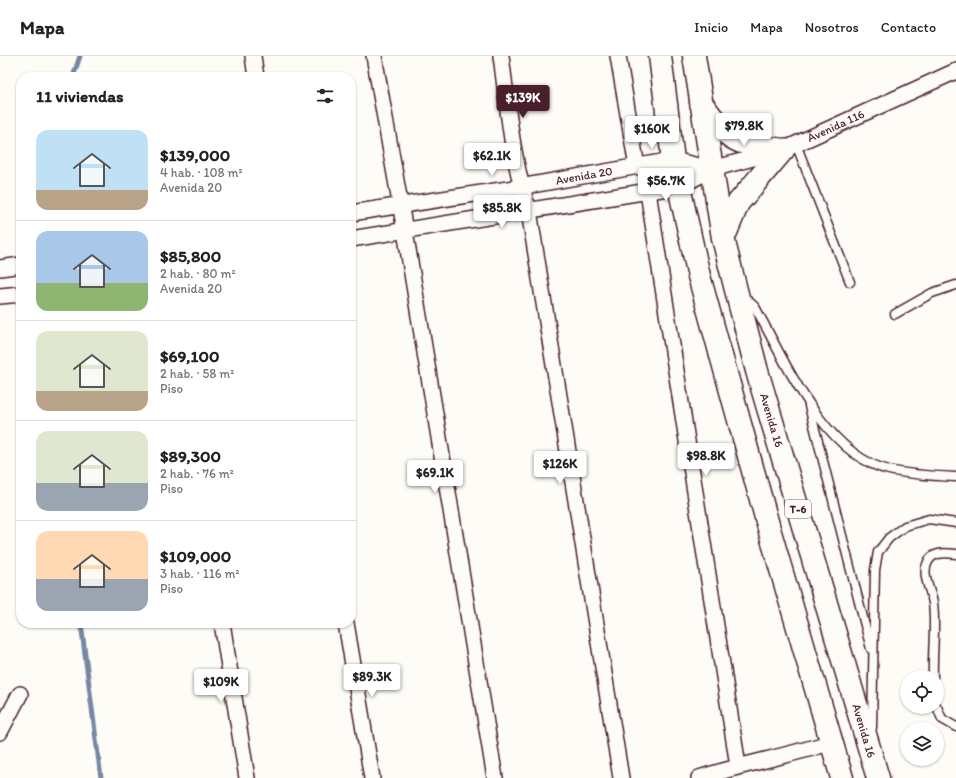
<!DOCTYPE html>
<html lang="es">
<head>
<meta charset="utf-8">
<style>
	:root { --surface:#fff; --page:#f2f2f2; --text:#222; --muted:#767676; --line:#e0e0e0; --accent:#4a1f2b }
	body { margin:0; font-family:Itim,sans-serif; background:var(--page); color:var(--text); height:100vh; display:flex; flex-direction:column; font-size:15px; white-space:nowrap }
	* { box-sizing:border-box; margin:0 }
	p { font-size:13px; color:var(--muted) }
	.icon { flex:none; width:22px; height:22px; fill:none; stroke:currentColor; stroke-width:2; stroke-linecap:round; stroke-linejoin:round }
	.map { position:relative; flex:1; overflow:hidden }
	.drawer { position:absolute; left:16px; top:16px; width:340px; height:556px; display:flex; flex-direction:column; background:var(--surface); border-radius:16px; box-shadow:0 1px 3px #0004 }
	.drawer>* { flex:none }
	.buttons { position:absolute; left:900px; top:614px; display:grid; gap:8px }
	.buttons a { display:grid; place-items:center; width:44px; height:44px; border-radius:50%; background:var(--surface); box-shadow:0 1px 3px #0004; font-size:20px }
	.price { position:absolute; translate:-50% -34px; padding:0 9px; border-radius:4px; background:#fff; color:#222; font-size:13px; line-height:26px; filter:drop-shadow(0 1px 2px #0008) }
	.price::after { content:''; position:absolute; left:50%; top:24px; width:12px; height:9px; margin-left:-6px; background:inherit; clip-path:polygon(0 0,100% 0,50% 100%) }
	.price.active { background:var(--accent); color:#fff }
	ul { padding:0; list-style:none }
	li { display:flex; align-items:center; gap:12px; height:100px; padding:0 20px }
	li+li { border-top:1px solid var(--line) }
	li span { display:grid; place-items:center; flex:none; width:112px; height:80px; border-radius:12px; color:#555 }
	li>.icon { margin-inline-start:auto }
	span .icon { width:48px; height:48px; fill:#fffc; stroke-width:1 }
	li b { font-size:17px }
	h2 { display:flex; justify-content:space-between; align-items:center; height:48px; padding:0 20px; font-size:17px }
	header { display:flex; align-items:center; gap:24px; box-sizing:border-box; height:56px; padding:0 20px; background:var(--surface); border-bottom:1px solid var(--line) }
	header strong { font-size:19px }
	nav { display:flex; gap:22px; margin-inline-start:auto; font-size:14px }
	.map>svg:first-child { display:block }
</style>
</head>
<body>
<header>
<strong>Mapa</strong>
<nav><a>Inicio</a><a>Mapa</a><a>Nosotros</a><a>Contacto</a></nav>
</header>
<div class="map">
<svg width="956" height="722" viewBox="0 0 956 722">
	<rect width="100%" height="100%" fill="#fdfcf7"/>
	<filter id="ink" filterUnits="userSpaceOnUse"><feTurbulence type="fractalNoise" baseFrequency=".025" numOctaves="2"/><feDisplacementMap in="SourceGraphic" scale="8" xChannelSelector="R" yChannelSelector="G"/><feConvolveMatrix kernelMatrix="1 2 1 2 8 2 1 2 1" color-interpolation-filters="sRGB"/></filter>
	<g filter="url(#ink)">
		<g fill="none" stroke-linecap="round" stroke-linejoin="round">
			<g stroke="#7487a2" stroke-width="5">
				<polyline points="73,21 80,0"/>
				<polyline points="81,567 101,722"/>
			</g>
			<g stroke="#4a1f2b" stroke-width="11">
				<g id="lane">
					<polyline points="796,88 850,226"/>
					<path d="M743 240 755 251C785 305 824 399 889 414 911 419 934 420 956 421"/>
					<polyline points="895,258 932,237 956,229"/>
					<polyline points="809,350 871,593"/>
					<path d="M933 621C932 597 936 571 933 547 931 535 922 520 927 508 932 495 945 497 956 498"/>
					<polyline points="937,651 942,663 956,671"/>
					<polyline points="872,672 875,514 878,496 889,482 905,470 929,463 956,467"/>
				</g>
			</g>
			<g stroke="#4a1f2b" stroke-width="18">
				<g id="street">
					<polyline points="253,0 256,21"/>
					<polyline points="374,0 405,175 495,722"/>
					<path d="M501 0C508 52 512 105 529 155L621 722"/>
					<polyline points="618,0 637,111"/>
					<polyline points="648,136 738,710"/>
					<path id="s1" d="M351 157 520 131 673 104 712 113"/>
					<path id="s2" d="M351 183 680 130 712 113 783 94 956 15"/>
					<polyline points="0,212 21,209"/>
					<polyline points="0,240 21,238"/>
					<polyline points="222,567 247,722"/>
					<polyline points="346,567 372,722"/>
					<polyline points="0,676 20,638"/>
					<path d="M699 722C743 708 788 700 832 686"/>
				</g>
			</g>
			<g stroke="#4a1f2b" stroke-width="25">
				<g id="highway">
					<polyline points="660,0 673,104 699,220 770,476 842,722"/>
					<path id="s3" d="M694 0 723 182 736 234 757 315 878 722"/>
					<path d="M701 47C711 59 720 74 733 82 747 91 767 91 783 94"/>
					<polyline points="724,181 738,147 783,94"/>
				</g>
			</g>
			<use href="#lane" stroke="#fdfcf7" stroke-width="8"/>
			<use href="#street" stroke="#fdfcf7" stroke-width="15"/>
			<use href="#highway" stroke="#fdfcf7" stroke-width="22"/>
		</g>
	</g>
	<g text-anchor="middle" stroke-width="4" stroke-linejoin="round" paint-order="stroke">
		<rect fill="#fdfcf7" stroke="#806168" stroke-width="1" x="785" y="444" width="26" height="18" rx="3"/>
		<g font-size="11" font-weight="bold" fill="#4a1f2b">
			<text x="798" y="457">T-6</text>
		</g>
		<g font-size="12" fill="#4a1f2b" stroke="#fdfcf7">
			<text dy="4" stroke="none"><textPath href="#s2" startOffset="501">Avenida 116</textPath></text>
			<text dy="4" stroke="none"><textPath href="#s1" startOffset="236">Avenida 20</textPath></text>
			<text dy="4" stroke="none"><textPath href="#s3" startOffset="373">Avenida 16</textPath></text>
			<text dy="4" stroke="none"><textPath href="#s3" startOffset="697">Avenida 16</textPath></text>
		</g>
	</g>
</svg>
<div class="buttons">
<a><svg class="icon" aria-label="locate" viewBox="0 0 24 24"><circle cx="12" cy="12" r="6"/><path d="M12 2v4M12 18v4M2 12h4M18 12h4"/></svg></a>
<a><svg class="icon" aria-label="layers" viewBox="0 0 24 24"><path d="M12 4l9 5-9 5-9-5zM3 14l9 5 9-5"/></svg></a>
</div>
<b class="price active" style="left:523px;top:63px">$139K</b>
<b class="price" style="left:744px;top:91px">$79.8K</b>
<b class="price" style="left:652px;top:94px">$160K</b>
<b class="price" style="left:492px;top:121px">$62.1K</b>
<b class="price" style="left:666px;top:146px">$56.7K</b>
<b class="price" style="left:502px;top:173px">$85.8K</b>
<b class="price" style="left:706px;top:421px">$98.8K</b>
<b class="price" style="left:560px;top:429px">$126K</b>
<b class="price" style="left:435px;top:438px">$69.1K</b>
<b class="price" style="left:372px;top:642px">$89.3K</b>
<b class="price" style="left:221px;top:647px">$109K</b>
<section class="drawer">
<h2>11 viviendas<svg class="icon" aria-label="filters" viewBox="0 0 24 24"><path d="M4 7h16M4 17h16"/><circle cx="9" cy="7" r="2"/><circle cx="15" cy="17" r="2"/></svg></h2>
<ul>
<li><span style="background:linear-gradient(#bfe0f5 75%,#b9a48a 0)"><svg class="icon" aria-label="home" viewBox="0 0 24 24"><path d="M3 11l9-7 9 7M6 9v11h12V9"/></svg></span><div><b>$139,000</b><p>4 hab. · 108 m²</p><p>Avenida 20</p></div></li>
<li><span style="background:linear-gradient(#a9c7e8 65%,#8fb573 0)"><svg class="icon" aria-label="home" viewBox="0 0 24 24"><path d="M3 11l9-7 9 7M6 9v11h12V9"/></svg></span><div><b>$85,800</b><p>2 hab. · 80 m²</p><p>Avenida 20</p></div></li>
<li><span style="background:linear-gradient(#dfe7d0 75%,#b9a48a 0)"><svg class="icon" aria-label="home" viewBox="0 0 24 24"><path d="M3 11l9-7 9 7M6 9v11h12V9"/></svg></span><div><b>$69,100</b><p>2 hab. · 58 m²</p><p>Piso</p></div></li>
<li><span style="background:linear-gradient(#dfe7d0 65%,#9aa5b1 0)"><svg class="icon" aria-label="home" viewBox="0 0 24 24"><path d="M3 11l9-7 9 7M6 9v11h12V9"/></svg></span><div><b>$89,300</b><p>2 hab. · 76 m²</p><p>Piso</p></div></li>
<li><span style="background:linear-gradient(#ffd9b3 60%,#9aa5b1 0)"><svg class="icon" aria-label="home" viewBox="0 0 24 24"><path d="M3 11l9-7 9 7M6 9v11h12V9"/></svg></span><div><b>$109,000</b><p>3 hab. · 116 m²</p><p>Piso</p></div></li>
</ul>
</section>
</div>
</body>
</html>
